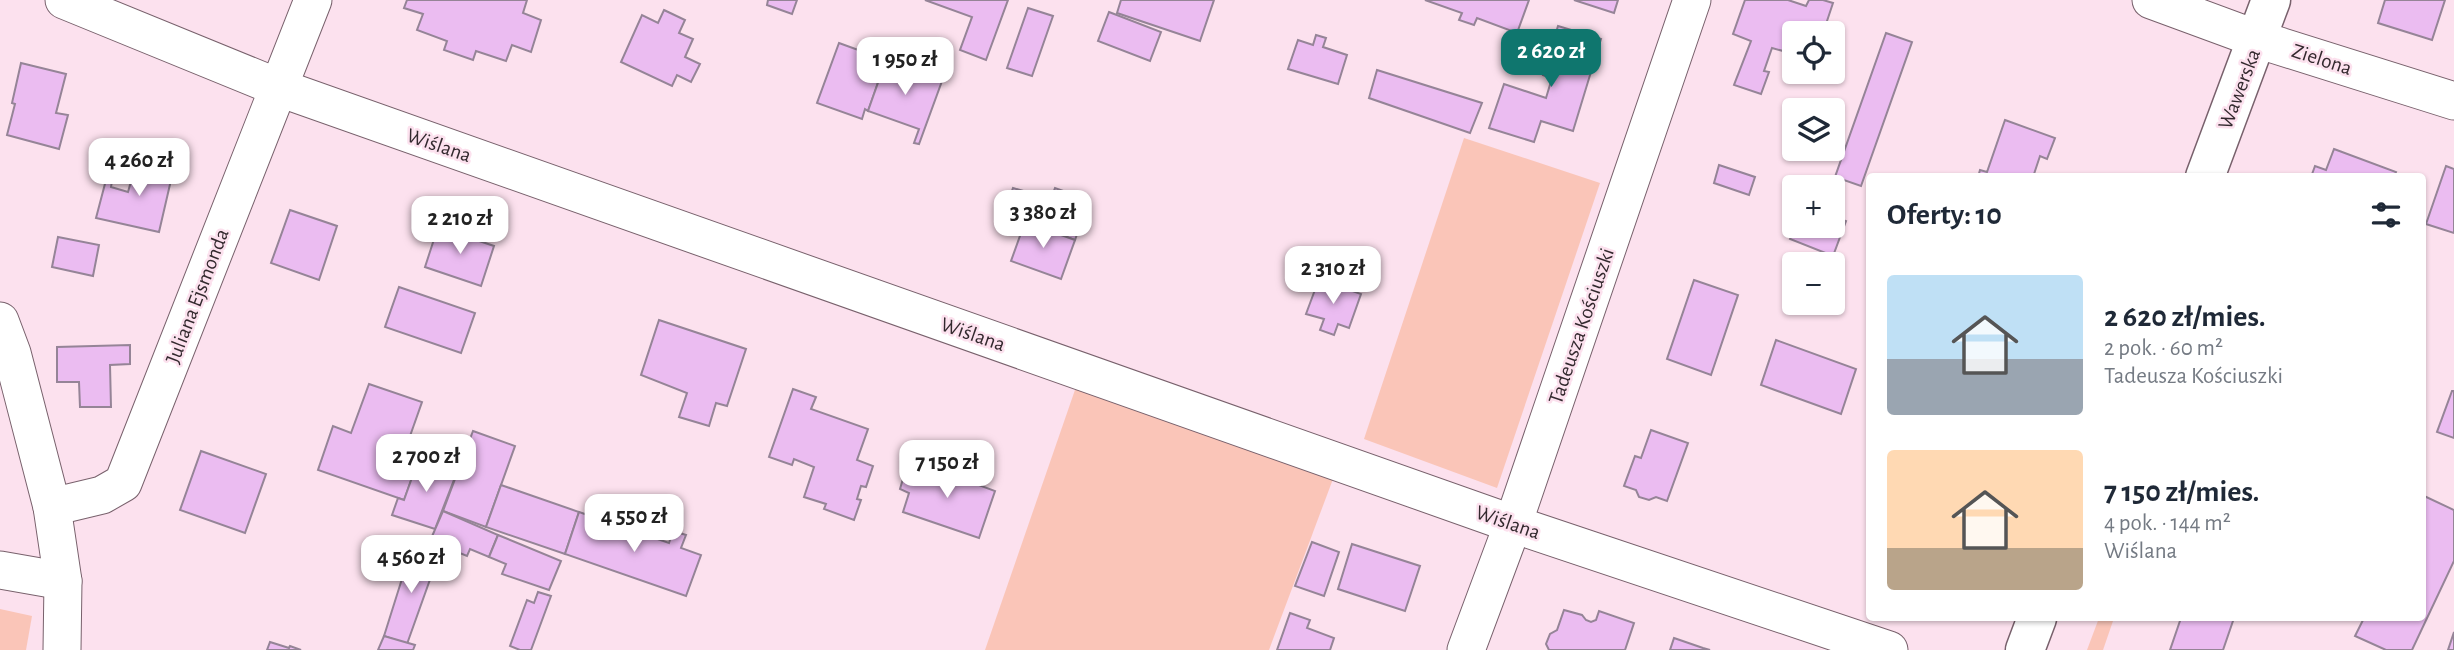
<!DOCTYPE html>
<html lang="pl">
<head>
<meta charset="utf-8">
<style>
	:root { --surface:#fff; --page:#f2f2f3; --text:#1f2937; --muted:#747a83; --accent:#0f766e }
	body { margin:0; font-family:"Alegreya Sans",sans-serif; background:var(--page); color:var(--text); height:100vh; display:flex; flex-direction:column; font-size:26px; white-space:nowrap }
	* { box-sizing:border-box; margin:0 }
	p { font-size:23px; color:var(--muted) }
	.icon { flex:none; width:38px; height:38px; fill:none; stroke:currentColor; stroke-width:2; stroke-linecap:round; stroke-linejoin:round }
	.map { position:relative; flex:1; overflow:hidden }
	.sheet { position:absolute; left:1866px; top:173px; width:560px; height:448px; display:flex; flex-direction:column; background:var(--surface); border-radius:7px; box-shadow:0 2px 5px #0004 }
	.sheet>* { flex:none }
	.buttons { position:absolute; left:1782px; top:21px; display:grid; gap:14px }
	.buttons a { display:grid; place-items:center; width:63px; height:63px; border-radius:7px; background:var(--surface); box-shadow:0 2px 5px #0004; font-size:35px }
	.price { position:absolute; translate:-50% -60px; padding:0 16px; border-radius:14px; background:#fff; color:#222; font-size:23px; line-height:46px; filter:drop-shadow(0 2px 4px #0008) }
	.price::after { content:''; position:absolute; left:50%; top:42px; width:21px; height:16px; margin-left:-10px; background:inherit; clip-path:polygon(0 0,100% 0,50% 100%) }
	.price.active { background:var(--accent); color:#fff }
	ul { padding:0; list-style:none }
	li { display:flex; align-items:center; gap:21px; height:175px; padding:0 21px }
	li span { display:grid; place-items:center; flex:none; width:196px; height:140px; border-radius:7px; color:#555 }
	li>.icon { margin-inline-start:auto }
	span .icon { width:84px; height:84px; fill:#fffc; stroke-width:1 }
	li b { font-size:30px }
	h2 { display:flex; justify-content:space-between; align-items:center; height:84px; padding:0 21px; font-size:30px }
	.map>svg:first-child { display:block }
</style>
</head>
<body>
<div class="map">
<svg width="2454" height="650" viewBox="0 0 2454 650">
	<rect width="100%" height="100%" fill="#fce1ee"/>
	<g fill="#fac5b8">
		<polygon points="1464,138 1600,183 1497,488 1364,439"/>
		<polygon points="1076,387 1333,479 1269,650 985,650"/>
		<polygon points="0,609 32,616 26,650 0,650"/>
		<polygon points="2099,618 2114,618 2103,650 2087,650"/>
	</g>
	<g fill="#ebbcf1" stroke="#958497" stroke-width="2">
		<polygon points="407,0 527,0 523,13 541,20 531,52 512,45 506,61 476,51 473,60 444,50 447,41 417,30 423,14 404,8"/>
		<polygon points="768,0 797,0 792,14 767,5"/>
		<polygon points="925,0 1008,0 986,60 960,50 972,17"/>
		<polygon points="1121,0 1214,0 1200,41 1117,13"/>
		<polygon points="1425,0 1529,0 1517,33 1477,18 1474,25 1459,20 1462,13"/>
		<polygon points="1574,0 1618,0 1614,13"/>
		<polygon points="1745,0 1788,0 1806,6 1809,0 1823,0 1833,3 1823,33 1794,33 1794,54 1772,48 1764,71 1769,72 1761,94 1734,85 1751,41 1733,34"/>
		<polygon points="2385,0 2445,0 2432,40 2378,23"/>
		<polygon points="1028,8 1053,16 1032,76 1007,68"/>
		<polygon points="664,10 685,20 679,33 693,39 685,57 700,64 691,82 677,75 672,86 621,62 642,15 658,23"/>
		<polygon points="1109,12 1161,32 1150,61 1098,41"/>
		<polygon points="1558,26 1601,39 1573,131 1541,121 1534,142 1489,128 1504,84 1546,98 1552,78 1543,75"/>
		<polygon points="1886,33 1912,42 1861,186 1835,177"/>
		<polygon points="1316,35 1326,38 1323,47 1347,55 1338,84 1288,69 1298,40 1313,45"/>
		<polygon points="839,43 886,60 868,111 865,109 862,119 817,103"/>
		<polygon points="886,60 942,81 919,144 914,143 919,129 868,111"/>
		<polygon points="21,63 66,74 56,113 68,115 59,149 7,135 15,104 12,103"/>
		<polygon points="1377,70 1482,103 1470,133 1369,98"/>
		<polygon points="2005,120 2055,138 2047,159 2040,156 2033,177 1978,177 1980,170 1987,172"/>
		<polygon points="2334,149 2396,172 2394,177 2311,177 2315,166 2326,170"/>
		<polygon points="137,160 174,167 159,232 96,218 106,180 112,181 111,187 128,192"/>
		<polygon points="1719,165 1755,177 1749,195 1714,183"/>
		<polygon points="2446,166 2454,169 2454,233 2426,224"/>
		<polygon points="1013,188 1051,199 1055,188 1089,200 1075,240 1004,214"/>
		<polygon points="290,210 337,226 319,280 271,263"/>
		<polygon points="1832,216 1846,221 1833,256 1790,239 1795,226 1832,226"/>
		<polygon points="1025,222 1075,240 1061,279 1011,261"/>
		<polygon points="438,227 494,246 481,286 425,267"/>
		<polygon points="58,237 99,245 93,276 52,267"/>
		<polygon points="1319,279 1361,294 1349,328 1338,324 1334,335 1320,330 1324,319 1306,314"/>
		<polygon points="1694,280 1738,295 1711,375 1667,359"/>
		<polygon points="399,287 475,313 461,353 385,327"/>
		<polygon points="659,320 746,349 727,406 716,403 709,426 679,417 687,393 641,375"/>
		<polygon points="1776,340 1856,369 1841,414 1761,385"/>
		<polygon points="130,345 130,364 110,365 111,407 80,407 79,382 57,382 57,347"/>
		<polygon points="369,384 422,402 404,453 419,458 404,500 318,470 333,426 351,433"/>
		<polygon points="793,389 816,397 811,409 868,429 857,460 873,466 866,487 861,486 857,499 861,500 854,520 824,509 826,504 804,497 814,467 794,459 792,465 769,457"/>
		<polygon points="2452,391 2454,391 2454,438 2437,432"/>
		<polygon points="1651,430 1688,443 1667,501 1656,497 1649,500 1639,497 1636,490 1624,486 1635,456 1641,458"/>
		<polygon points="473,431 515,446 486,527 443,511"/>
		<polygon points="201,451 266,474 245,533 180,510"/>
		<polygon points="419,458 457,472 435,529 392,515 398,498 404,500"/>
		<polygon points="920,463 995,491 979,538 903,512 909,493 900,489 905,472 916,475"/>
		<polygon points="501,485 579,512 565,554 486,527"/>
		<polygon points="2422,495 2454,510 2454,561 2412,650 2386,650 2355,636 2364,618 2422,618"/>
		<polygon points="443,511 498,535 489,557 470,549 467,556 430,541"/>
		<polygon points="579,512 669,543 673,531 686,535 681,548 701,555 686,596 565,554"/>
		<polygon points="498,535 561,561 549,590 502,574 506,564 489,557"/>
		<polygon points="1312,542 1339,552 1324,596 1295,586"/>
		<polygon points="1352,544 1420,566 1405,611 1338,589"/>
		<polygon points="412,547 438,557 407,644 384,636"/>
		<polygon points="538,592 551,596 531,650 520,650 510,646 527,600 534,603"/>
		<polygon points="1564,610 1582,615 1586,620 1591,622 1596,620 1599,611 1634,623 1625,650 1549,650 1546,644 1550,634 1557,630"/>
		<polygon points="1290,613 1310,620 1307,628 1334,638 1330,650 1277,650"/>
		<polygon points="2181,618 2234,618 2223,650 2170,650"/>
		<polygon points="2454,632 2454,650 2448,650"/>
		<polygon points="384,636 415,645 413,650 378,650"/>
		<polygon points="1674,638 1703,648 1710,650 1670,650"/>
		<polygon points="270,642 289,648 290,646 301,650 267,650"/>
	</g>
	<g fill="none" stroke-linecap="round" stroke-linejoin="round">
		<g stroke="#78616c" stroke-width="39">
			<g id="street">
				<polyline points="64,0 277,87 1513,524 1889,650"/>
				<polyline points="2151,0 2257,39 2454,101"/>
				<polyline points="0,321 12,353 52,507 63,581 62,650"/>
				<polyline points="52,507 102,495 123,483 313,0"/>
				<polyline points="0,570 63,581"/>
				<polyline points="1466,650 1513,524 1692,0"/>
			</g>
		</g>
		<g stroke="#78616c" stroke-width="41">
			<g id="secondary">
				<polyline points="2205,177 2271,0"/>
				<polyline points="2025,650 2037,618"/>
			</g>
		</g>
		<use href="#street" stroke="#fff" stroke-width="37"/>
		<use href="#secondary" stroke="#fff" stroke-width="38"/>
	</g>
	<g text-anchor="middle" stroke-width="5" stroke-linejoin="round" paint-order="stroke">
		<g font-size="21" fill="#33292e" stroke="#fce1ee">
			<text transform="translate(2322 59) rotate(18)" y="7">Zielona</text>
			<text transform="translate(2239 89) rotate(-69)" y="7">Wawerska</text>
			<text transform="translate(439 145) rotate(19)" y="7">Wiślana</text>
			<text transform="translate(197 296) rotate(-69)" y="7">Juliana Ejsmonda</text>
			<text transform="translate(1581 326) rotate(-71)" y="7">Tadeusza Kościuszki</text>
			<text transform="translate(973 334) rotate(19)" y="7">Wiślana</text>
			<text transform="translate(1508 522) rotate(19)" y="7">Wiślana</text>
		</g>
	</g>
</svg>
<div class="buttons">
<a><svg class="icon" aria-label="locate" viewBox="0 0 24 24"><circle cx="12" cy="12" r="6"/><path d="M12 2v4M12 18v4M2 12h4M18 12h4"/></svg></a>
<a><svg class="icon" aria-label="layers" viewBox="0 0 24 24"><path d="M12 4l9 5-9 5-9-5zM3 14l9 5 9-5"/></svg></a>
<a>+</a>
<a>−</a>
</div>
<b class="price active" style="left:1551px;top:89px">2 620 zł</b>
<b class="price" style="left:905px;top:97px">1 950 zł</b>
<b class="price" style="left:139px;top:198px">4 260 zł</b>
<b class="price" style="left:1043px;top:250px">3 380 zł</b>
<b class="price" style="left:460px;top:256px">2 210 zł</b>
<b class="price" style="left:1333px;top:306px">2 310 zł</b>
<b class="price" style="left:426px;top:494px">2 700 zł</b>
<b class="price" style="left:947px;top:500px">7 150 zł</b>
<b class="price" style="left:634px;top:554px">4 550 zł</b>
<b class="price" style="left:411px;top:595px">4 560 zł</b>
<section class="sheet">
<h2>Oferty: 10<svg class="icon" aria-label="filters" viewBox="0 0 24 24"><path d="M4 7h16M4 17h16"/><circle cx="9" cy="7" r="2"/><circle cx="15" cy="17" r="2"/></svg></h2>
<ul>
<li><span style="background:linear-gradient(#bfe0f5 60%,#9aa5b1 0)"><svg class="icon" aria-label="home" viewBox="0 0 24 24"><path d="M3 11l9-7 9 7M6 9v11h12V9"/></svg></span><div><b>2 620 zł/mies.</b><p>2 pok. · 60 m²</p><p>Tadeusza Kościuszki</p></div></li>
<li><span style="background:linear-gradient(#ffd9b3 70%,#b9a48a 0)"><svg class="icon" aria-label="home" viewBox="0 0 24 24"><path d="M3 11l9-7 9 7M6 9v11h12V9"/></svg></span><div><b>7 150 zł/mies.</b><p>4 pok. · 144 m²</p><p>Wiślana</p></div></li>
</ul>
</section>
</div>
</body>
</html>
